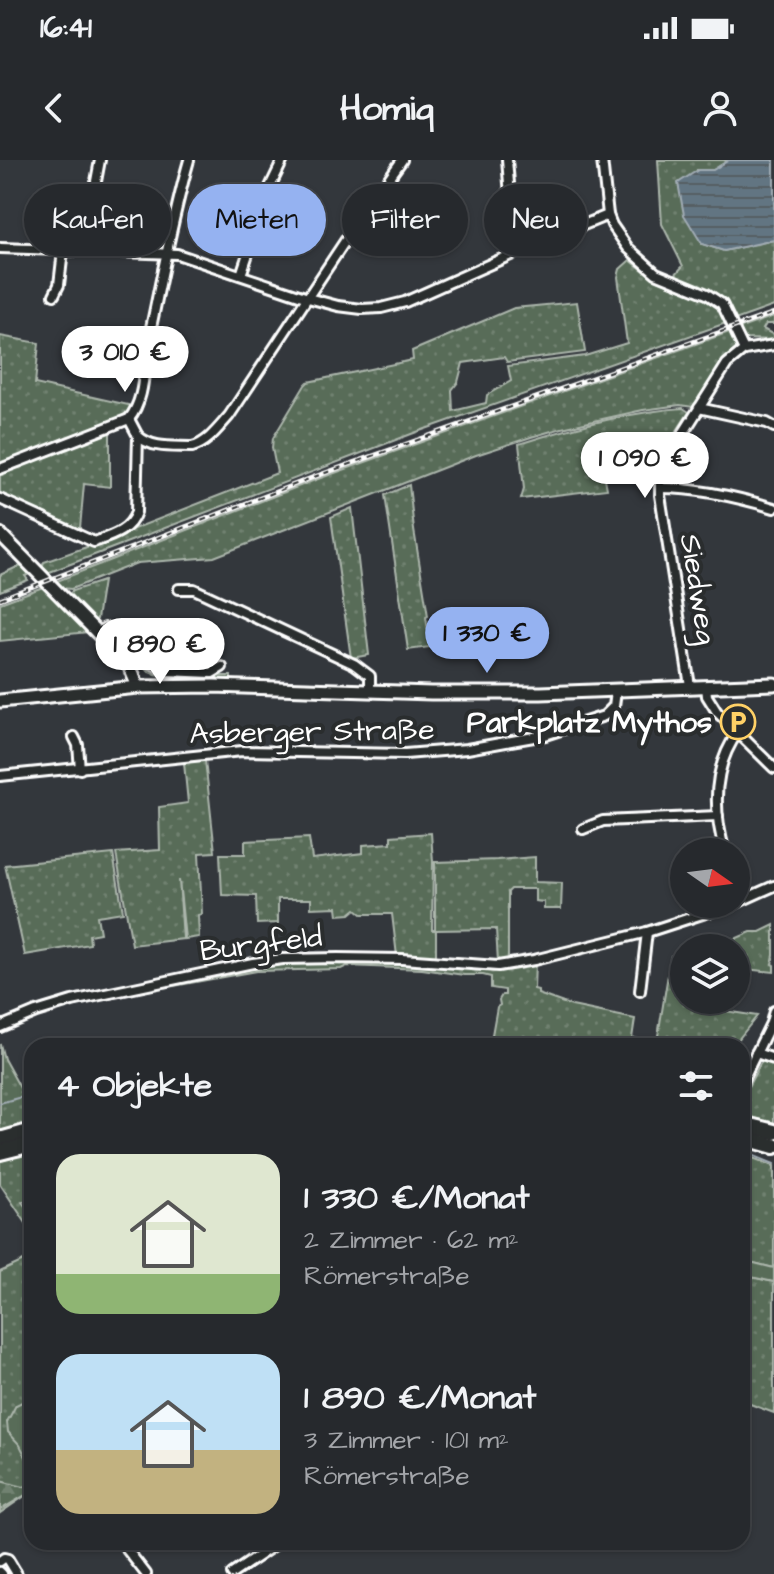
<!DOCTYPE html>
<html lang="de">
<head>
<meta charset="utf-8">
<style>
	:root { --surface:#26292d; --page:#2e3135; --text:#f1f3f6; --muted:#a4a6aa; --line:#424549; --accent:#95b2f1 }
	body { margin:0; font-family:"Architects Daughter",sans-serif; background:var(--page); color:var(--text); height:100vh; display:flex; flex-direction:column; font-size:30px; white-space:nowrap }
	* { box-sizing:border-box; margin:0 }
	p { font-size:26px; color:var(--muted) }
	.icon { flex:none; width:44px; height:44px; fill:none; stroke:currentColor; stroke-width:2; stroke-linecap:round; stroke-linejoin:round }
	.map { position:relative; flex:1; overflow:hidden }
	.side { position:absolute; left:24px; top:878px; width:726px; height:512px; display:flex; flex-direction:column; background:var(--surface); border-radius:24px; box-shadow:0 2px 6px #0004,0 0 0 2px var(--line) }
	.side>* { flex:none }
	.banner { position:absolute; left:24px; top:24px; width:726px; height:72px; display:flex; gap:16px }
	.needle { width:52px; rotate:104deg }
	.fabs { position:absolute; left:670px; top:678px; display:grid; gap:16px }
	.fabs a { display:grid; place-items:center; width:80px; height:80px; border-radius:50%; background:var(--surface); box-shadow:0 2px 6px #0004,0 0 0 2px var(--line); font-size:40px }
	.price { position:absolute; translate:-50% -68px; padding:0 18px; border-radius:28px; background:#fff; color:#222; font-size:26px; line-height:52px; filter:drop-shadow(0 2px 4px #0008) }
	.price::after { content:''; position:absolute; left:50%; top:48px; width:24px; height:18px; margin-left:-12px; background:inherit; clip-path:polygon(0 0,100% 0,50% 100%) }
	.price.active { background:var(--accent); color:#111 }
	ul { padding:0; list-style:none }
	li { display:flex; align-items:center; gap:24px; height:200px; padding:0 32px }
	li span { display:grid; place-items:center; flex:none; width:224px; height:160px; border-radius:24px; color:#555 }
	li>.icon { margin-inline-start:auto }
	span .icon { width:96px; height:96px; fill:#fffc; stroke-width:1 }
	li b { font-size:34px }
	h2 { display:flex; justify-content:space-between; align-items:center; height:96px; padding:0 32px; font-size:34px }
	.tag { padding:0 28px; border-radius:36px; background:var(--surface); box-shadow:0 2px 6px #0004,0 0 0 2px var(--line); font-size:28px; line-height:72px }
	.tag.active { background:var(--accent); color:#111 }
	.status { display:flex; justify-content:space-between; align-items:center; height:56px; padding:0 40px; background:var(--surface); direction:ltr }
	.status svg { height:22px; fill:currentColor }
	header { display:flex; justify-content:space-between; align-items:center; height:104px; padding:0 32px; background:var(--surface); font-size:36px; font-weight:700 }
	.map>svg:first-child { display:block }
</style>
</head>
<body>
<div class="status"><b>16:41</b><svg viewBox="0 0 49 12"><path d="M0 12V9h3v3zM5 12V6h3v6zM10 12V3h3v9zM15 12V0h3v12zM26 1h20v11H26zM47 4h2v5h-2z"/></svg></div>
<header><svg class="icon" aria-label="back" viewBox="0 0 24 24"><path d="M15 5l-7 7 7 7"/></svg>Homiq<svg class="icon" aria-label="person" viewBox="0 0 24 24"><circle cx="12" cy="8" r="4"/><path d="M4 21q1-7 8-7t8 7"/></svg></header>
<div class="map">
<svg width="774" height="1414" viewBox="0 0 774 1414">
	<defs>
		<pattern id="green-dots" width="8" height="8" patternUnits="userSpaceOnUse" patternTransform="scale(2)"><rect width="8" height="8" fill="#586c58"/><path d="M2 2h.1M6 6h.1" fill="none" stroke="#718271" stroke-width="1.8" stroke-linecap="round"/></pattern>
		<pattern id="forest-firs" width="22" height="20" patternUnits="userSpaceOnUse" patternTransform="scale(2)"><rect width="22" height="20" fill="#586c58"/><path d="M5 1l3.5 6h-7zM16 11l3.5 6h-7z" fill="#718271"/></pattern>
		<pattern id="water-rules" width="6" height="5" patternUnits="userSpaceOnUse" patternTransform="scale(2)"><rect width="6" height="5" fill="#627482"/><path d="M0 2.5h6" fill="none" stroke="#565e64"/></pattern>
	</defs>
	<rect width="100%" height="100%" fill="#33373c"/>
	<filter id="ink" filterUnits="userSpaceOnUse"><feTurbulence type="fractalNoise" baseFrequency=".0125" numOctaves="2"/><feDisplacementMap in="SourceGraphic" scale="16" xChannelSelector="R" yChannelSelector="G"/><feConvolveMatrix kernelMatrix="1 2 1 2 8 2 1 2 1" color-interpolation-filters="sRGB"/></filter>
	<g filter="url(#ink)">
		<g fill="url(#green-dots)" stroke="#acb6ac" stroke-width="2">
			<path d="M658 0H729L713 10H697L702 84 724 91 774 80V146L735 160C724 128 700 128 674 116L683 106 662 64Z"/>
			<polygon points="630,100 653,118 679,129 706,137 718,144 729,162 414,273 47,413 42,408 44,402 95,384 277,313 272,288 273,278 305,225 308,222 413,200 412,191 514,148 577,142 585,192 507,202 504,197 463,203 458,222 452,230 453,251 486,243 487,235 511,221 508,206 585,196 627,183 618,117 620,109"/>
			<polygon points="774,156 774,164 766,164 763,169 774,175 774,180 746,179 738,169"/>
			<polygon points="732,171 737,188 722,203 693,247 680,245 643,250 562,268 531,277 476,295 214,397 137,403 71,429 61,428 57,421 315,320"/>
			<polygon points="0,176 39,183 35,224 133,246 121,258 0,306"/>
			<path d="M683 248 689 252 670 281H598L607 329 521 339 524 329 519 284C572 267 628 252 683 248Z"/>
			<polygon points="110,271 110,327 84,324 80,368 75,370 0,337 0,314"/>
			<polygon points="409,325 414,370 428,456 426,457 430,487 408,490 385,335"/>
			<polygon points="352,348 369,495 351,498 331,357"/>
			<polygon points="25,406 32,413 25,416 28,420 0,431 0,415 17,407"/>
			<polygon points="103,421 97,459 93,461 69,435 72,431"/>
			<polygon points="43,427 89,472 0,481 0,443"/>
			<path d="M115 471 147 504 213 516H231V519C206 519 172 524 149 511 135 504 122 489 110 479L108 472Z"/>
			<polygon points="205,600 215,692 199,693 202,754 198,755 199,777 185,779 179,720 183,779 132,785 116,693 160,690 159,647 188,643 184,603"/>
			<polygon points="431,673 433,702 432,770 435,770 435,702 497,700 535,697 535,722 562,723 561,749 544,749 544,742 535,741 535,729 511,729 508,732 508,801 498,802 496,769 436,770 436,798 397,796 392,754 362,754 356,749 350,754 338,755 337,747 311,748 311,739 278,739 278,763 257,764 256,736 222,735 220,694 245,694 245,681 309,678 312,699 363,693 363,685 391,683 391,676"/>
			<polygon points="113,694 123,752 97,756 100,773 89,775 90,784 25,795 5,705"/>
			<polygon points="774,765 774,795 772,804 774,805 774,812 736,808 736,788 720,788 721,777 735,779 751,772 760,772"/>
			<polygon points="671,796 683,799 681,828 684,829 684,840 712,840 712,849 757,856 733,886 490,886 497,847 500,845 499,840 502,835 505,835 505,830 491,828 491,817 483,815 464,815 422,809 347,806 341,809 256,811 102,839 38,856 0,872 0,870 61,847 256,805 294,801 402,803 493,809 535,802 534,829 538,830 538,834 572,846 635,859 632,878 657,882"/>
			<polygon points="320,878 344,886 233,886"/>
			<polygon points="0,884 4,899 20,928 32,926 32,964 0,973"/>
			<polygon points="763,901 774,902 774,963 742,955 742,938 760,904"/>
			<polygon points="32,992 32,1037 22,1042 30,1052 32,1052 32,1072 0,1024 0,1001"/>
			<polygon points="742,994 774,1006 774,1108 742,1100"/>
			<polygon points="32,1097 32,1331 0,1353 0,1112"/>
			<polygon points="742,1115 774,1122 774,1253 742,1241"/>
		</g>
		<g fill="url(#forest-firs)" stroke="#acb6ac" stroke-width="2">
			<polygon points="742,1100 774,1108 774,1122 742,1115"/>
			<polygon points="32,1237 30,1282 32,1286 32,1309 20,1285 8,1272 7,1262 16,1245"/>
			<polygon points="0,1321 24,1327 32,1323 32,1331 0,1350"/>
		</g>
		<polygon fill="url(#water-rules)" stroke="#a1acb4" stroke-width="2" points="729,0 774,0 774,80 724,91 702,84 684,55 678,23 698,10 713,10"/>
		<g fill="none" stroke-linecap="round" stroke-linejoin="round">
			<g stroke="#a1acb4" stroke-width="2">
				<polyline points="306,886 319,886"/>
				<polyline points="0,943 32,934"/>
				<polyline points="742,991 774,1004"/>
			</g>
			<g stroke="#fff" stroke-width="14">
				<g id="street">
					<polyline points="507,0 515,93"/>
					<polyline points="602,0 608,55 612,65 628,88 656,113 707,134 722,144 744,190"/>
					<polyline points="0,88 177,94 308,138 338,146 362,149 381,148 405,142 515,93 608,55"/>
					<polyline points="83,91 100,0"/>
					<polyline points="241,115 270,27 283,0"/>
					<polyline points="54,135 59,125 63,91"/>
					<polyline points="699,248 767,263 774,267"/>
					<path d="M138 276C152 289 174 286 192 287 208 283 219 267 229 256L355 66 402 0"/>
					<path d="M0 309 129 259C146 238 143 208 148 182 161 121 172 60 189 0"/>
					<path d="M660 328C698 328 737 337 774 348"/>
					<path d="M0 339 94 382C111 376 130 371 136 352L138 276 129 259"/>
					<polyline points="179,429 194,429 354,504 370,516 370,531"/>
					<polyline points="96,473 105,468 117,469 149,502 167,511 212,513 222,507"/>
					<polyline points="690,526 660,335 660,319 667,299 727,204 744,190 774,185"/>
					<polyline points="706,526 707,536 717,552 774,608"/>
					<polyline points="74,577 78,585 80,609"/>
					<polyline points="0,616 242,591 405,594 467,589 545,575 604,556 614,546 616,531"/>
					<polyline points="583,669 603,661 718,656"/>
					<path d="M725 692C713 651 712 608 738 572"/>
					<polyline points="736,720 744,739"/>
					<polyline points="736,743 774,726"/>
					<polyline points="640,831 647,772"/>
					<polyline points="0,867 36,852 72,841 253,803 283,799 338,798 402,799 498,806 534,800 647,772 733,744"/>
					<polyline points="756,893 774,899"/>
					<polyline points="742,922 771,863 774,851"/>
					<polyline points="121,1382 146,1414"/>
					<polyline points="0,1401 4,1398 8,1399 17,1414"/>
					<polyline points="0,1412 2,1414"/>
					<polyline points="232,1414 279,1382"/>
				</g>
			</g>
			<g stroke="#fff" stroke-width="17">
				<g id="secondary">
					<polyline points="0,374 129,505 138,527"/>
					<polyline points="0,541 138,527 214,526 431,533 541,533 774,524"/>
				</g>
			</g>
			<g stroke="#fff" stroke-width="20">
				<g id="highway">
					<polyline points="742,964 774,972"/>
					<polyline points="742,977 774,986"/>
					<polyline points="0,980 32,971"/>
					<polyline points="0,992 32,984"/>
				</g>
			</g>
			<use href="#street" stroke="#2a2d2e" stroke-width="8"/>
			<use href="#secondary" stroke="#2a2d2e" stroke-width="11"/>
			<use href="#highway" stroke="#2a2d2e" stroke-width="14"/>
			<g stroke="#fff" stroke-width="5">
				<polyline id="rail" points="0,439 314,317 774,153"/>
			</g>
			<use href="#rail" stroke="#2a2d2e" stroke-width="2" stroke-dasharray="6" stroke-linecap="butt"/>
		</g>
	</g>
	<defs>
		<g id="parking-ring" transform="scale(1.8)"><circle r="9.5" fill="#2a2d2e" stroke="#ffd166" stroke-width="1.5"/><path d="M-3.5-5.5H1a3.5 3.5 0 0 1 0 7H-1V5.5H-3.5ZM-1-3.4V-.6H.8a1.4 1.4 0 0 0 0-2.8Z" fill="#ffd166"/></g>
	</defs>
	<g fill-rule="evenodd">
		<use href="#parking-ring" x="738" y="562"/>
	</g>
	<g text-anchor="middle" stroke-width="8" stroke-linejoin="round" paint-order="stroke">
		<g font-size="30" fill="#fff" stroke="#2a2d2e">
			<text transform="translate(699 429) rotate(81)" y="10">Siedweg</text>
			<text transform="translate(312 571) rotate(-1)" y="10">Asberger Straße</text>
			<text transform="translate(261 783) rotate(-7)" y="10">Burgfeld</text>
		</g>
		<g font-size="30" font-weight="bold" fill="#fff" stroke="#2a2d2e" text-anchor="end">
			<text x="712" y="572">Parkplatz Mythos</text>
		</g>
	</g>
</svg>
<div class="fabs">
<a><svg class="needle" viewBox="-14 -14 28 28"><path d="M0-13l5 13h-10z" fill="#e53935"/><path d="M0 13l5-13h-10z" fill="#a4a6aa"/></svg></a>
<a><svg class="icon" aria-label="layers" viewBox="0 0 24 24"><path d="M12 4l9 5-9 5-9-5zM3 14l9 5 9-5"/></svg></a>
</div>
<b class="price" style="left:125px;top:234px">3 010 €</b>
<b class="price" style="left:645px;top:340px">1 090 €</b>
<b class="price active" style="left:487px;top:515px">1 330 €</b>
<b class="price" style="left:160px;top:526px">1 890 €</b>
<div class="banner">
<a class="tag">Kaufen</a>
<a class="tag active">Mieten</a>
<a class="tag">Filter</a>
<a class="tag">Neu</a>
</div>
<section class="side">
<h2>4 Objekte<svg class="icon" aria-label="filters" viewBox="0 0 24 24"><path d="M4 7h16M4 17h16"/><circle cx="9" cy="7" r="2"/><circle cx="15" cy="17" r="2"/></svg></h2>
<ul>
<li><span style="background:linear-gradient(#dfe7d0 75%,#8fb573 0)"><svg class="icon" aria-label="home" viewBox="0 0 24 24"><path d="M3 11l9-7 9 7M6 9v11h12V9"/></svg></span><div><b>1 330 €/Monat</b><p>2 Zimmer · 62 m²</p><p>Römerstraße</p></div></li>
<li><span style="background:linear-gradient(#bfe0f5 60%,#c2b280 0)"><svg class="icon" aria-label="home" viewBox="0 0 24 24"><path d="M3 11l9-7 9 7M6 9v11h12V9"/></svg></span><div><b>1 890 €/Monat</b><p>3 Zimmer · 101 m²</p><p>Römerstraße</p></div></li>
</ul>
</section>
</div>
</body>
</html>
